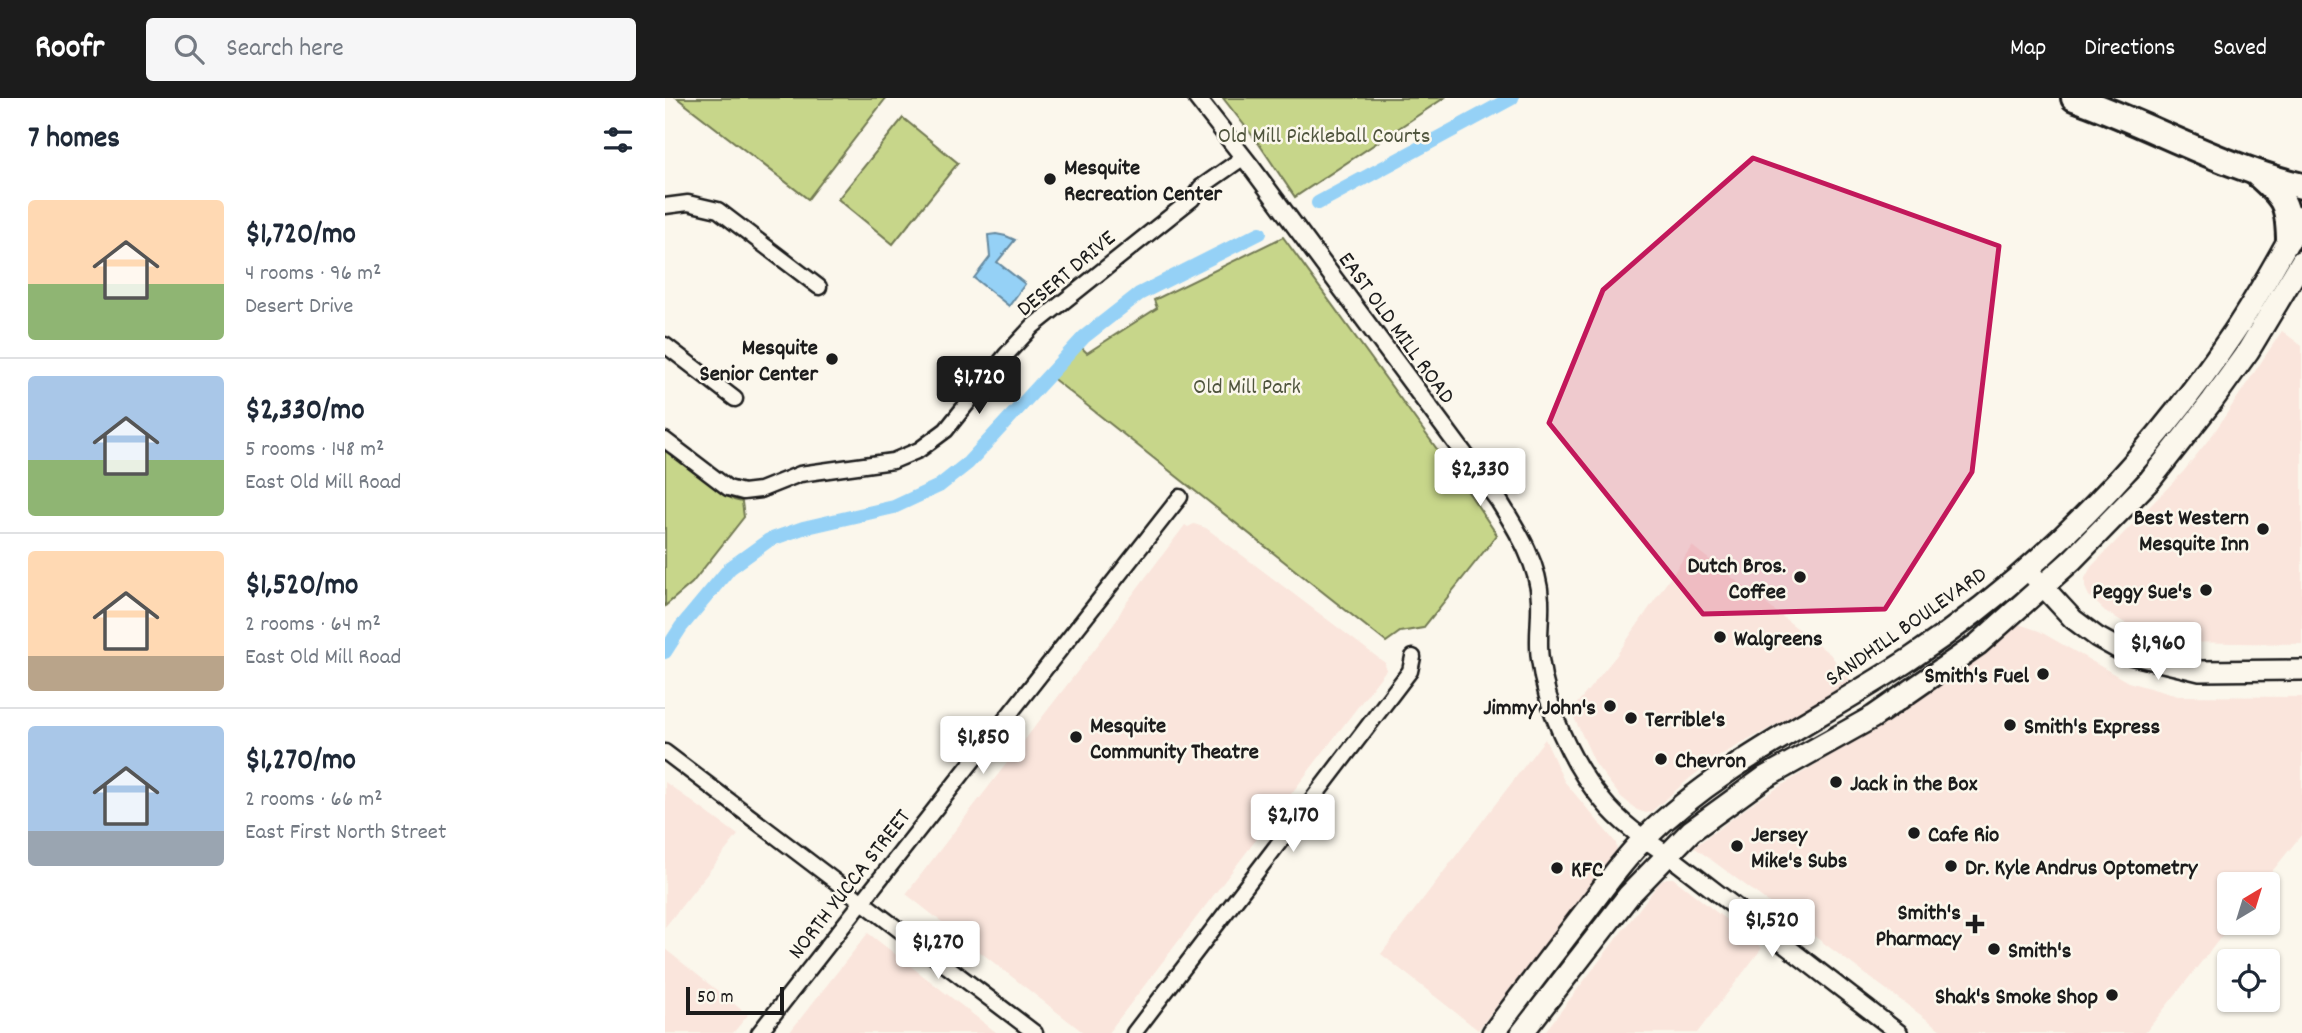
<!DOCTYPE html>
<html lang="en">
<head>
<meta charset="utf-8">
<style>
	:root { --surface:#fff; --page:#f6f6f7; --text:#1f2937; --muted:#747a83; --line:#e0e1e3; --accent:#1c1c1c }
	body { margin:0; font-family:Dekko,sans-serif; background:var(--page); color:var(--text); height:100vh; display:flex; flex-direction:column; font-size:26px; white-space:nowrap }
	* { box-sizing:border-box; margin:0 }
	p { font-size:23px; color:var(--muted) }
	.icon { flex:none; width:38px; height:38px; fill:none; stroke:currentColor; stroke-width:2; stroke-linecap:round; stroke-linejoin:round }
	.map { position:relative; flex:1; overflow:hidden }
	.details { display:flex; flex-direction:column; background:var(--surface); width:665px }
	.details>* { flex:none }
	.needle { width:46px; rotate:38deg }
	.tools { position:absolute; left:1552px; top:774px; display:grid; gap:14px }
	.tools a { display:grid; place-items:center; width:63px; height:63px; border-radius:7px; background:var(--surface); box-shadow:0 2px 5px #0004; font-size:35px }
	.scale { position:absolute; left:21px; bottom:18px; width:98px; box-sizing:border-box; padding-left:7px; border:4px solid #1c1c1c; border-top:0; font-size:19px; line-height:24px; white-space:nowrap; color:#1c1c1c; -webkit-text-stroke:5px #fbf7ec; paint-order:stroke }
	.price { position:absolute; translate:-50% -60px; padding:0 16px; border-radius:7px; background:#fff; color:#222; font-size:23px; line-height:46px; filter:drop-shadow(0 2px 4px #0008) }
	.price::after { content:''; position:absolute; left:50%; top:42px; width:21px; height:16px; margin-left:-10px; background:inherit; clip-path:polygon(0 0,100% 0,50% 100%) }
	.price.selected { background:var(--accent); color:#fff }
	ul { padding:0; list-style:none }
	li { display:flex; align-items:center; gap:21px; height:175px; padding:0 28px }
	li+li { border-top:2px solid var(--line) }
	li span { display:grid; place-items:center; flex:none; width:196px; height:140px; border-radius:7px; color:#555 }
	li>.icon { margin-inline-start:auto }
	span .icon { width:84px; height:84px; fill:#fffc; stroke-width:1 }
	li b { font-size:30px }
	h2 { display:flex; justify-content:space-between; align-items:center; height:84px; padding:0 28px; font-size:30px }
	header { display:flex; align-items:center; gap:42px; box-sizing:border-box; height:98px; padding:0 35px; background:var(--accent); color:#fff }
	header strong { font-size:33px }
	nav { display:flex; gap:38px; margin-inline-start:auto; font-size:24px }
	.search { width:490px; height:63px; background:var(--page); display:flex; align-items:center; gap:18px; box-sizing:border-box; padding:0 24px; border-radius:7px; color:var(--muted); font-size:26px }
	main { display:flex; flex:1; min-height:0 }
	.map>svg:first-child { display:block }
</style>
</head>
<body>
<header>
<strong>Roofr</strong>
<div class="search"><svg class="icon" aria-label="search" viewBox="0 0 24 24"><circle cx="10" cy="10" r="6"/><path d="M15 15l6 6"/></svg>Search here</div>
<nav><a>Map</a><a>Directions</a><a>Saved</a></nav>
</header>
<main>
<section class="details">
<h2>7 homes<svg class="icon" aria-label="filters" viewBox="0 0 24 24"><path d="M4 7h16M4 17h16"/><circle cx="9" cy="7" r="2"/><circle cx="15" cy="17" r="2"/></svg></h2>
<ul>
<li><span style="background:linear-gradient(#ffd9b3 60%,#8fb573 0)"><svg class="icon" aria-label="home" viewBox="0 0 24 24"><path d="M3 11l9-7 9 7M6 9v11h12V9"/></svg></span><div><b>$1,720/mo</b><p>4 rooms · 96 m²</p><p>Desert Drive</p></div></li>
<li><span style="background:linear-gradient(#a9c7e8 60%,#8fb573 0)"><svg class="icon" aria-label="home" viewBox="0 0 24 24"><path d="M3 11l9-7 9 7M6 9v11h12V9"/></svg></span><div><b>$2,330/mo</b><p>5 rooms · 148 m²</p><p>East Old Mill Road</p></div></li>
<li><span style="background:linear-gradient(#ffd9b3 75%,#b9a48a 0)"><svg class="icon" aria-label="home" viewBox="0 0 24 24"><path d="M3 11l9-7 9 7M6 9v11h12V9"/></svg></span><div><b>$1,520/mo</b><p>2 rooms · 64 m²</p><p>East Old Mill Road</p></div></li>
<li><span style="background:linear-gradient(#a9c7e8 75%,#9aa5b1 0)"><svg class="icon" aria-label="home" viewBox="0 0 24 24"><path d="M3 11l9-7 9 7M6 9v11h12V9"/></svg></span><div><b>$1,270/mo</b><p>2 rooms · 66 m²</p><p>East First North Street</p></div></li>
</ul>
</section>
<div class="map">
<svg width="1637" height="935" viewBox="0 0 1637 935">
	<rect width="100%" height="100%" fill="#fbf7ec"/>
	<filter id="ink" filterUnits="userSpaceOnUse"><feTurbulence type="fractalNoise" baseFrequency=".0143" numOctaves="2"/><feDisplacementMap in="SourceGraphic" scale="14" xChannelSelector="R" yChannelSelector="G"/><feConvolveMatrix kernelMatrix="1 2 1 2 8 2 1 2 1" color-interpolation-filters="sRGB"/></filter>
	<g filter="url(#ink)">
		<g fill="#fae5dc">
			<polygon points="1617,233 1637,248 1637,546 1513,544 1460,525 1440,513 1424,498 1420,489 1420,480 1426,469 1518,374 1548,336"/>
			<polygon points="529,426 541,430 720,565 721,572 443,935 419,935 241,796 449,526 459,508 520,427 523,429"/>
			<polygon points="1027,448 1165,556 1187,585 1054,658 1025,680 986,714 981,715 972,712 955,698 931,667 906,613 951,558"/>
			<polygon points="1351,525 1374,533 1463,584 1513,598 1637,599 1637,736 1597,786 1564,786 1564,824 1568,824 1480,935 1280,935 1029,749 1091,703 1235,615 1302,567"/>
			<polygon points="880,641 899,683 951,745 952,753 813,932 716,856"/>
			<polygon points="0,684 73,737 0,829"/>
			<polygon points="1001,780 1008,780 1097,850 1032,935 879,935 994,785"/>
			<polygon points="203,835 332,935 124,935"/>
			<polygon points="0,851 83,917 68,935 0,935"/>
		</g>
		<g fill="#c7d68a" stroke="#727953" stroke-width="2">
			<polygon points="12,0 221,0 143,101"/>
			<polygon points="558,0 779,0 630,99 594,46"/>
			<polygon points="238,20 293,65 228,146 173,101"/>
			<polygon points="618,139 806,398 832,437 758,530 735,534 721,544 386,279 415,248 422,255 492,210 489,202"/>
			<polygon points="0,351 69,402 77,404 79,419 27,485 0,508"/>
		</g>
		<polygon fill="#95d1f6" stroke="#65899f" stroke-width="2" points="331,136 341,138 350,142 332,164 360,186 344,208 309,180 325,159 323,137"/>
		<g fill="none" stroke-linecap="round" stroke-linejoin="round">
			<g stroke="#95d1f6" stroke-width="14">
				<polyline points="653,105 847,0"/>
				<polyline points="0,554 16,529 65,470 104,442 138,430 229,409 274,388 303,365 419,239 474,196 595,135"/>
			</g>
			<g stroke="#1c1c1c" stroke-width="19">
				<g id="minor">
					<polyline points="0,108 23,105 53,112 154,189"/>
					<polyline points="0,247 70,301"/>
					<polyline points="0,342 63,390 78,394 95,392 135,376 228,363 254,352 281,332 341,257 368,228 527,101 536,89 579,59"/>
					<polyline points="0,654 370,935"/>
					<polyline points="94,935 515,399"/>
					<polyline points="469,935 745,573 748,559"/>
				</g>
			</g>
			<g stroke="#1c1c1c" stroke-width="21">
				<path id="tertiary" d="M532 0 587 70 834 403C852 432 874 466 875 502 876 521 872 541 875 561 881 609 906 665 937 702 955 725 979 741 1003 757L1234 935"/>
			</g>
			<g stroke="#1c1c1c" stroke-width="24">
				<polyline id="secondary" points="1362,471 1408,521 1432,539 1461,555 1535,573 1637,572"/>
			</g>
			<g stroke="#1c1c1c" stroke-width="26">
				<g id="primary">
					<path d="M828 935C859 894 889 854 920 814 939 789 957 763 979 741 1056 665 1156 620 1245 561 1374 475 1483 362 1569 234 1594 197 1615 157 1637 118"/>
					<polyline points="857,935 964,797 1026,733 1099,680 1208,619 1313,546 1407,462 1485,382 1547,303 1583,253 1637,163"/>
				</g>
			</g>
			<g stroke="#1c1c1c" stroke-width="30">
				<g id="motorway">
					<path d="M1409 0C1486 27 1558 69 1637 88"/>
					<path d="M1593 77C1619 100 1623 105 1624 140"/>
				</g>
			</g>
			<use href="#minor" stroke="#fbf7ec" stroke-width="14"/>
			<use href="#tertiary" stroke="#fbf7ec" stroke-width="16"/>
			<use href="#secondary" stroke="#fbf7ec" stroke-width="19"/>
			<use href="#primary" stroke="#fbf7ec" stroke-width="21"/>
			<use href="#motorway" stroke="#fbf7ec" stroke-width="24"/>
		</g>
	</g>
	<path fill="#c2185b" fill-opacity="0.2" stroke="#c2185b" stroke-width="5" stroke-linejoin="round" d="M1088 60 1334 148 1307 374 1220 511 1038 516 884 325 938 192Z"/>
	<g fill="#1c1c1c" stroke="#fbf7ec" stroke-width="2.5">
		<circle cx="385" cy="81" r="7"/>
		<circle cx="167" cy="261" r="7"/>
		<circle cx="1598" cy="431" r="7"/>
		<circle cx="1135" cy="479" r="7"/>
		<circle cx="1541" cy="492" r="7"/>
		<circle cx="1055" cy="539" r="7"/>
		<circle cx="1378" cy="576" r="7"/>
		<circle cx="945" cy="608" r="7"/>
		<circle cx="966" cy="620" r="7"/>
		<circle cx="1345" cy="627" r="7"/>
		<circle cx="411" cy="639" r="7"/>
		<circle cx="996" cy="661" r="7"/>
		<circle cx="1171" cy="684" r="7"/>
		<circle cx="1249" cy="735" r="7"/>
		<circle cx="1072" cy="748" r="7"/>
		<circle cx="1286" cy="768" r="7"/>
		<circle cx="892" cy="770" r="7"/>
		<path d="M1306.5 815.5h7v7h7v7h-7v7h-7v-7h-7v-7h7z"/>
		<circle cx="1329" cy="851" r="7"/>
		<circle cx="1447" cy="897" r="7"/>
	</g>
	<g text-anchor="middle" stroke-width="5" stroke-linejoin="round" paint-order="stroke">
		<g font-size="23" fill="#4f543d" stroke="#fbf7ec">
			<text x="659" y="44">Old Mill Pickleball Courts</text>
			<text x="582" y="295">Old Mill Park</text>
		</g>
		<g font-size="23" font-weight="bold" fill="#1c1c1c" stroke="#fbf7ec" text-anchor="start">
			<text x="399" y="76">Mesquite<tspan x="399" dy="26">Recreation Center</tspan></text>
			<text x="153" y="256" text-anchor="end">Mesquite<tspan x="153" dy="26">Senior Center</tspan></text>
			<text x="1584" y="426" text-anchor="end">Best Western<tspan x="1584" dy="26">Mesquite Inn</tspan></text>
			<text x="1121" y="474" text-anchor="end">Dutch Bros.<tspan x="1121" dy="26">Coffee</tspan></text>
			<text x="1527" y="500" text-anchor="end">Peggy Sue's</text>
			<text x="1069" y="547">Walgreens</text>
			<text x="1364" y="584" text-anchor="end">Smith's Fuel</text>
			<text x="931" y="616" text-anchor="end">Jimmy John's</text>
			<text x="980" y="628">Terrible's</text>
			<text x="425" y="634">Mesquite<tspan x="425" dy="26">Community Theatre</tspan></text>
			<text x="1359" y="635">Smith's Express</text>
			<text x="1010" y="669">Chevron</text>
			<text x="1185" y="692">Jack in the Box</text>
			<text x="1086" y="743">Jersey<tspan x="1086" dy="26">Mike's Subs</tspan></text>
			<text x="1263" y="743">Cafe Rio</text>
			<text x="1300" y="776">Dr. Kyle Andrus Optometry</text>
			<text x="906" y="778">KFC</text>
			<text x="1296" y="821" text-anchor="end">Smith's<tspan x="1296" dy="26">Pharmacy</tspan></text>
			<text x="1343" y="859">Smith's</text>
			<text x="1433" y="905" text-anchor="end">Shak's Smoke Shop</text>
		</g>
		<g font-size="23" fill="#1c1c1c" stroke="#fbf7ec">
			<text transform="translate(400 174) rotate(-40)" y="8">DESERT DRIVE</text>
			<text transform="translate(733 229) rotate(54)" y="8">EAST OLD MILL ROAD</text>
			<text transform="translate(1240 527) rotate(-35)" y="8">SANDHILL BOULEVARD</text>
			<text transform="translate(183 785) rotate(-52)" y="8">NORTH YUCCA STREET</text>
		</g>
	</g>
</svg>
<div class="tools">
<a><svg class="needle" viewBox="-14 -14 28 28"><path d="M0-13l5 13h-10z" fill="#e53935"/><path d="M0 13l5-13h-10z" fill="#747a83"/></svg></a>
<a><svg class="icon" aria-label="locate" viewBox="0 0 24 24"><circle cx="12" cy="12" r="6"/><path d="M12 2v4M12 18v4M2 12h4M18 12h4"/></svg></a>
</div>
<div class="scale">50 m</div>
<b class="price selected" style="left:314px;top:318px">$1,720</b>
<b class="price" style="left:815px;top:410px">$2,330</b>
<b class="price" style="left:1493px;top:584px">$1,960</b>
<b class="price" style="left:318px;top:678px">$1,850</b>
<b class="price" style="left:628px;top:756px">$2,170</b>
<b class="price" style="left:1107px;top:861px">$1,520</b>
<b class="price" style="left:273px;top:883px">$1,270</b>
</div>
</main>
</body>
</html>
